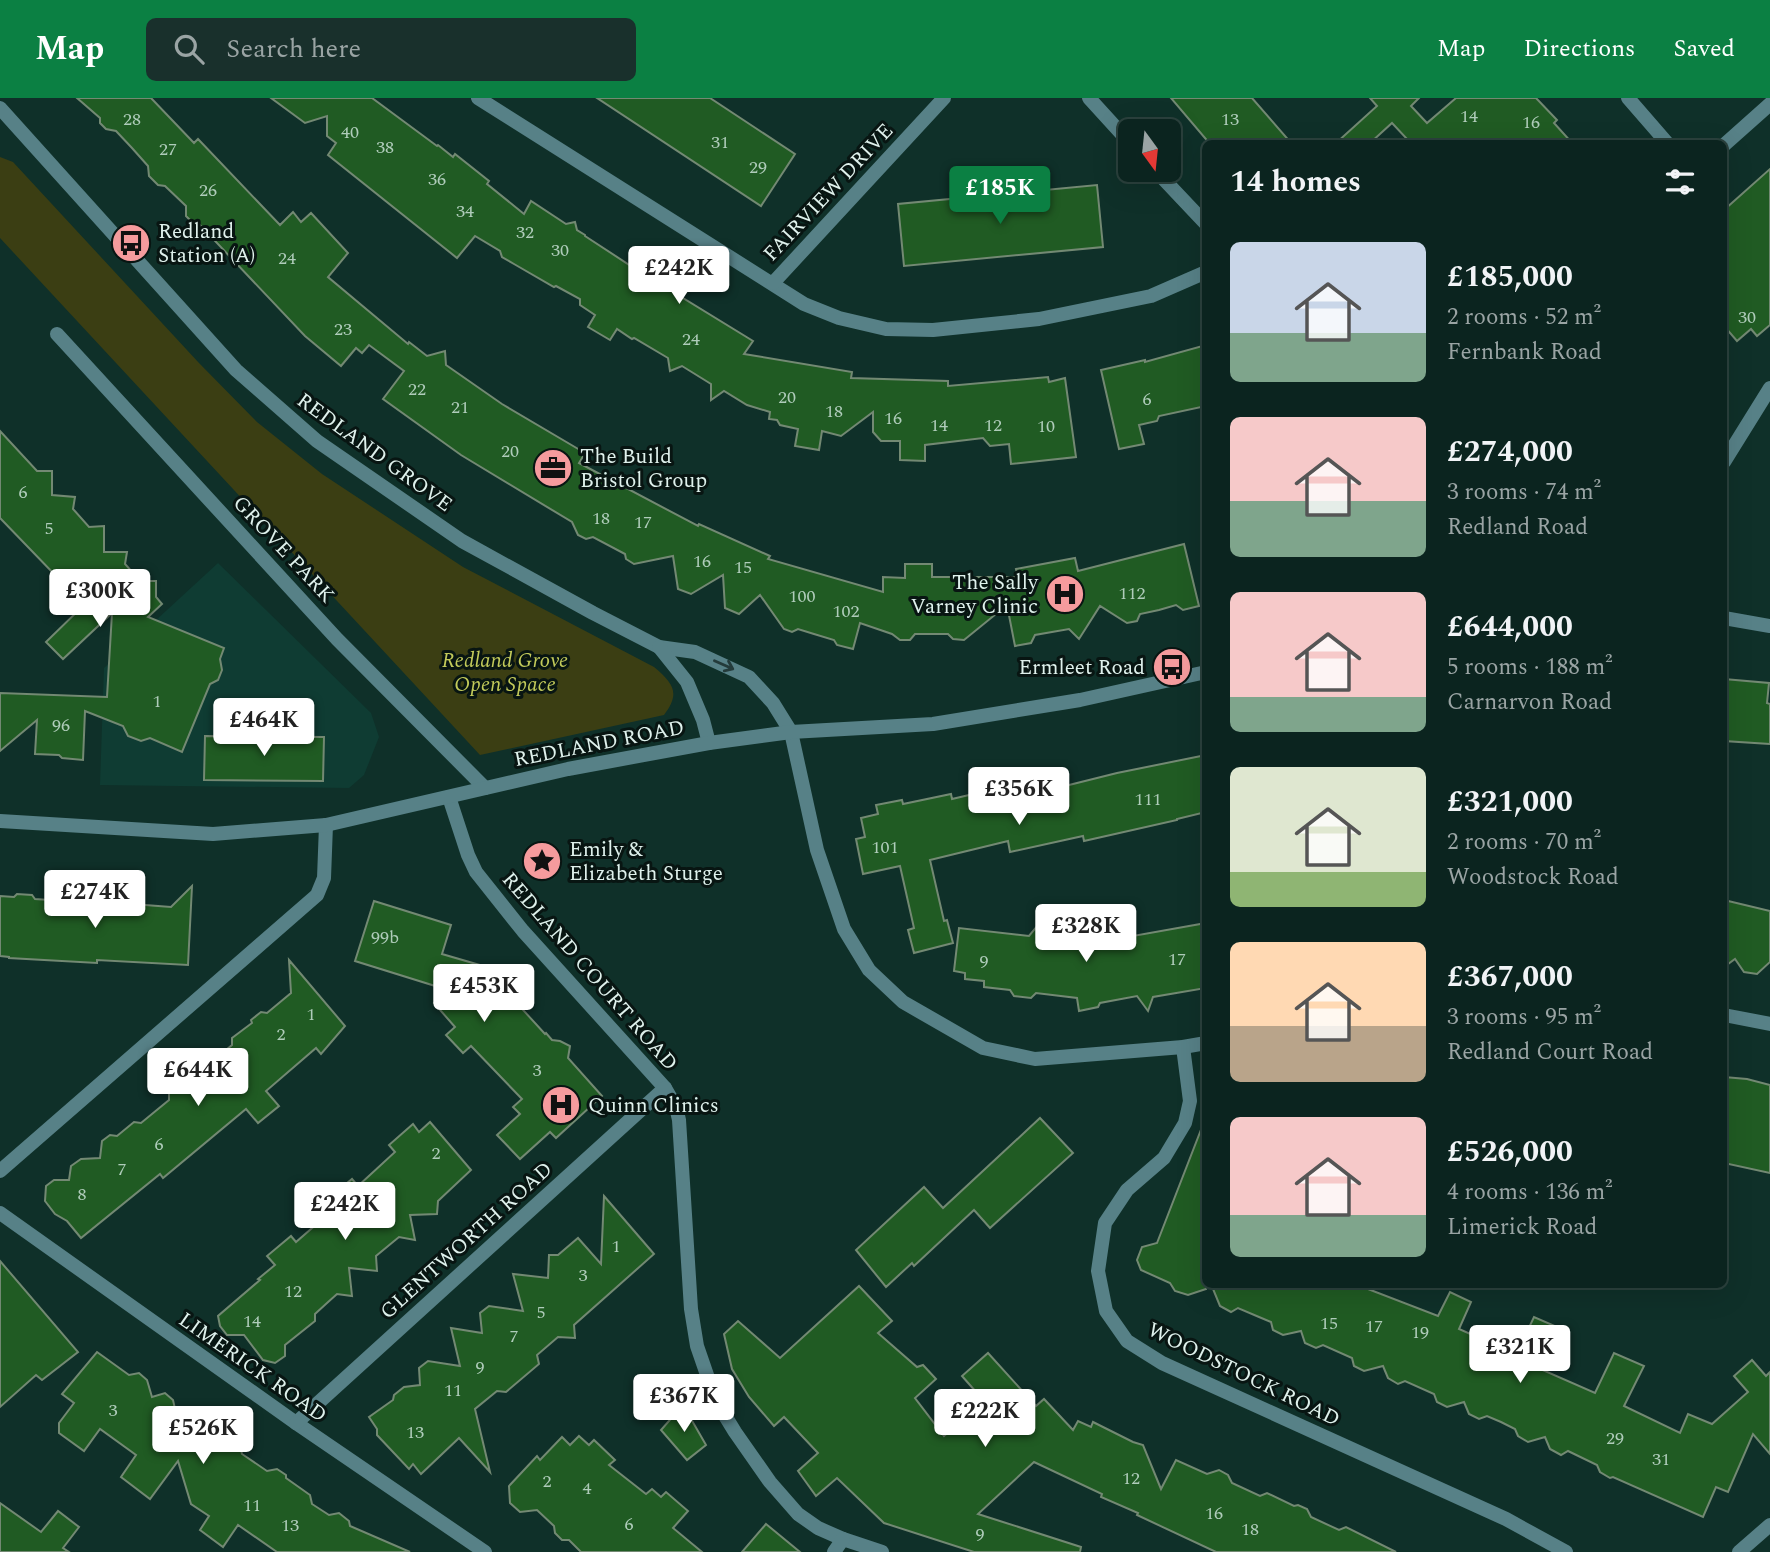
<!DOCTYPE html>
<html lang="en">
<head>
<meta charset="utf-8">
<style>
	:root { --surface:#0b241f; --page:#19302c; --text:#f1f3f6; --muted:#9aa4a4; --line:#2b413d; --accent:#0b8043 }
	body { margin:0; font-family:Spectral,serif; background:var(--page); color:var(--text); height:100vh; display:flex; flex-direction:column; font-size:26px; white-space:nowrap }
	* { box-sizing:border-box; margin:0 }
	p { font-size:23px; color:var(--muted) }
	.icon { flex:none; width:38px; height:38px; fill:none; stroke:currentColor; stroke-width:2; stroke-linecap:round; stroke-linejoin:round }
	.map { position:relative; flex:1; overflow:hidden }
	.sheet { position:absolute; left:1202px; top:42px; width:525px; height:1148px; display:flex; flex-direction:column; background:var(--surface); border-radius:10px; box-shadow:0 7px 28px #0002,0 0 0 2px var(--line) }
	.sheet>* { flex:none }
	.needle { width:46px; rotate:165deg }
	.buttons { position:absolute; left:1118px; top:21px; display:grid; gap:14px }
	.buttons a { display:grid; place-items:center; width:63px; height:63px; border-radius:10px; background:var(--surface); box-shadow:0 7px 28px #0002,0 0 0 2px var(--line); font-size:35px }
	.price { position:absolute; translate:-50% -60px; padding:0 16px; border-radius:7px; background:#fff; color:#222; font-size:23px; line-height:46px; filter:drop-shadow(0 2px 4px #0008) }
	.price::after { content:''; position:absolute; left:50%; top:42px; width:21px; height:16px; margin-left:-10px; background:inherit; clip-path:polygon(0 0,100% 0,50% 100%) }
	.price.selected { background:var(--accent); color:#fff }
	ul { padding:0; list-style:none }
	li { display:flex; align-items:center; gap:21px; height:175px; padding:0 28px }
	li span { display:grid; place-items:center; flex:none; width:196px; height:140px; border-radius:10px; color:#555 }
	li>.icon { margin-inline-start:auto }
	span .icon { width:84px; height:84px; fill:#fffc; stroke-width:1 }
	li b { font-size:30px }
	h2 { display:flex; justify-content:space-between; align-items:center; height:84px; padding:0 28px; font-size:30px }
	header { display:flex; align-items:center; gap:42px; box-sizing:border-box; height:98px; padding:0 35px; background:var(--accent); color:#fff }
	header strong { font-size:33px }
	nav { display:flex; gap:38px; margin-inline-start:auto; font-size:24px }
	.search { width:490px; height:63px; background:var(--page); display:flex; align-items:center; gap:18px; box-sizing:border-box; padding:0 24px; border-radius:10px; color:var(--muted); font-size:26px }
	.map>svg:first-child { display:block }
</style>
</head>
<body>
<header>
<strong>Map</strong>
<div class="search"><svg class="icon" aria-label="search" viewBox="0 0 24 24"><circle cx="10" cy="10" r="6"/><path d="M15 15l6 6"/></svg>Search here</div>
<nav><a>Map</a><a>Directions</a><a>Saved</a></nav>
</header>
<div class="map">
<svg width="1770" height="1454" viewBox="0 0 1770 1454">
	<rect width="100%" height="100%" fill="#0f3029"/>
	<polygon fill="#0f3c33" points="218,465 371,615 379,639 364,677 349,690 100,687 104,570"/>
	<path fill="#3b3e13" d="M0 59 13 64 199 265 257 324 322 376 463 469 654 569C673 585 681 595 664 617L480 657 0 140Z"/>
	<g fill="#205b23" stroke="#738973" stroke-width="2">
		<polygon points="77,0 151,0 194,45 198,41 280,127 293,114 301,124 311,115 348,155 328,179 408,246 409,244 427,258 445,253 446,267 502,306 585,355 579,365 698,428 699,426 770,458 768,461 883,494 883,479 905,480 905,466 932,466 932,479 1018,479 1016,471 1075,460 1078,473 1184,446 1199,508 1183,512 1176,507 1159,512 1140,516 1137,523 1127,525 1100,508 1079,541 1069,531 1035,537 1031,545 1015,548 1007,507 964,542 953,541 948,536 915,536 910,542 900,542 892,536 860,525 853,551 837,547 834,542 814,536 798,531 792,534 784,531 760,497 739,516 725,510 723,477 691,496 678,491 673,458 634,466 626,461 625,456 593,439 586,441 578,437 572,424 461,357 383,301 404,273 369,247 362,255 356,250 341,268 305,238 200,127 195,127 186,118 186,108 165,88 158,87 149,78 148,68 132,50 116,33 106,31 100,25 100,20"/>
		<polygon points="271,0 372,0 437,48 438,47 453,59 455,56 489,83 487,86 524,116 531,103 566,126 575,124 577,132 585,137 585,138 637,172 646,176 654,176 657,184 753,243 744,256 852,274 851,280 948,283 948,288 1048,279 1049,284 1065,280 1076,359 1011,366 1009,346 990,348 983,340 925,347 925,363 900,362 900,343 881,343 873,334 873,314 841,338 822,333 819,352 795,348 798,331 780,327 777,322 769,321 770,314 747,307 724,293 711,302 711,286 682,268 670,273 668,260 634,240 632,241 617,231 610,242 588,229 595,217 580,207 580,201 556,188 554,189 514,166 502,159 500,153 475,138 457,160 328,57 336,45 327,38 327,18 305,25"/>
		<polygon points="597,0 710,0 795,56 761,108"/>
		<polygon points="1171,0 1252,0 1292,46 1210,46"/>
		<polygon points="1370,0 1419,0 1411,8 1427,25 1456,0 1536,0 1557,22 1554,25 1573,46 1405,46 1408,42 1392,25 1369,46 1335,46 1377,8"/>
		<polygon points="1770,71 1770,227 1757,238 1751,231 1737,243 1724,228 1724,112"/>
		<polygon points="1097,87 1103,149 904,168 898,106"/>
		<polygon points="1206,247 1206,308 1159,318 1157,323 1139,327 1144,346 1119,351 1101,272 1145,262 1145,264"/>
		<polygon points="0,333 37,373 52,373 52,397 75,399 73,411 89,429 104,428 104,454 127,454 125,466 133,475 142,483 156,483 156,499 162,506 148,519 224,550 220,561 222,572 218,582 210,586 182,654 150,640 141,643 128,638 123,628 85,613 83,662 62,660 59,657 35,656 37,622 0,653 0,595 107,599 112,515 63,561 46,544 84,507 0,420"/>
		<polygon points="1724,581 1769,585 1767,605 1770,606 1770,646 1724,643"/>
		<polygon points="205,638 324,639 323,683 204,682"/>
		<polygon points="1206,657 1206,714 1177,721 1177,722 1084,743 1083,738 1010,754 1008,743 930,762 944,823 947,822 953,845 914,855 908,832 914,830 900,768 863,776 856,741 865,739 861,720 878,716 876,707 902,702 903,706 951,696 952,701 986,693 987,700 1036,689 1037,695 1117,675"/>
		<polygon points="192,788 188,867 97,862 97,865 9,860 9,859 0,858 0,798 14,799 17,796 32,797 35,801 79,804 83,800 115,802 117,800 128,801 132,806 171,809"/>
		<polygon points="1724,802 1770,813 1770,864 1757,876 1744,874 1735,861 1724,869"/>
		<polygon points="374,803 451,827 442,856 483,868 545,936 546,935 552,942 560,943 570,948 568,960 602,998 556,1040 550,1034 520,1061 497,1037 520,1016 513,1009 522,1001 471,948 463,955 446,937 455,929 434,905 448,892 355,863"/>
		<polygon points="1048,815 1053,826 1062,827 1059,850 1079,847 1082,850 1127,842 1127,839 1206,825 1206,890 1153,899 1148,913 1137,898 1100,905 1098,909 1079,913 1077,900 1036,895 1031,900 1014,898 1010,892 984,889 984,883 965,881 965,875 954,873 959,830 1029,838"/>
		<polygon points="289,862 345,928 321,956 316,950 266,993 279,1008 258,1025 246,1011 163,1080 160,1076 81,1140 67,1123 55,1116 45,1103 46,1088 54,1082 69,1082 71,1068 81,1061 100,1060 102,1043 110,1037 117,1038 134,1024 141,1025 169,1002 169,995 199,969 204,970 232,947 232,940 252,925 251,922 261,914 267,915 291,895"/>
		<polygon points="1724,979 1747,981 1770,987 1770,1075 1724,1065"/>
		<polygon points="1040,1020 1073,1055 990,1130 974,1112 914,1168 912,1165 886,1189 856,1152 924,1089 943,1110"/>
		<polygon points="430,1024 471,1072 438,1103 437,1116 410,1117 415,1142 399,1139 376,1158 377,1173 349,1170 352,1198 337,1196 327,1205 315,1216 315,1223 285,1247 285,1258 275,1265 263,1262 244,1237 227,1237 220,1228 218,1218 260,1182 258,1181 275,1167 267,1158 291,1138 296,1144 335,1110 328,1101 352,1081 358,1088 395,1054 389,1047 413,1026 419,1034"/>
		<polygon points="1204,1024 1206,1024 1206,1191 1188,1197 1175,1193 1170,1185 1141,1172 1137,1162 1142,1149 1157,1145"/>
		<polygon points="604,1098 654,1156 574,1227 575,1240 558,1239 537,1257 539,1266 506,1294 497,1293 475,1311 490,1374 459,1340 421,1376 413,1366 409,1371 377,1337 377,1331 369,1319 393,1302 394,1297 404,1289 420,1287 419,1270 428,1263 460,1268 451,1230 482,1235 480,1215 489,1208 523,1213 513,1176 548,1180 549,1157 558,1157 578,1140 601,1166"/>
		<polygon points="0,1163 78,1254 42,1282 36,1277 0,1309"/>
		<polygon points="1211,1186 1355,1186 1438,1218 1450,1194 1471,1204 1459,1231 1504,1251 1514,1230 1526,1236 1534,1219 1557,1229 1538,1270 1595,1295 1614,1255 1644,1268 1624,1308 1680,1335 1688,1316 1712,1326 1748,1294 1734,1278 1752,1262 1766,1278 1770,1274 1770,1356 1753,1336 1728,1394 1716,1389 1703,1419 1613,1379 1610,1380 1600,1374 1597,1367 1568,1353 1561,1357 1550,1351 1545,1339 1528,1344 1518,1338 1515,1331 1501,1324 1487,1318 1479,1321 1469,1316 1464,1304 1447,1309 1437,1304 1434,1296 1405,1283 1398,1286 1388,1280 1383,1268 1364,1273 1354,1268 1352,1260 1323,1247 1316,1250 1305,1245 1301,1233 1283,1237 1273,1232 1271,1224 1259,1219 1238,1210 1231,1214 1220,1208"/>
		<polygon points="859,1188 892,1223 878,1235 917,1269 923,1267 936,1281 915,1300 944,1338 984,1303 962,1278 988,1255 1036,1308 1044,1301 1073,1332 1078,1323 1091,1329 1093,1324 1133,1344 1143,1347 1161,1391 1176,1362 1207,1376 1219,1372 1228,1377 1232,1385 1260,1398 1267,1395 1294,1408 1298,1407 1307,1411 1311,1419 1339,1432 1346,1429 1396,1454 1216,1454 1137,1417 1138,1415 1101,1399 1102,1396 1034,1364 978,1416 1081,1449 1080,1454 974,1454 884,1425 837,1380 816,1398 798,1373 818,1355 784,1319 774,1328 749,1299 732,1271 724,1236 738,1223 780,1260"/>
		<polygon points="97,1254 129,1277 139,1275 147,1282 152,1299 165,1295 173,1302 175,1311 184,1319 195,1325 206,1323 229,1342 232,1341 240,1348 242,1356 267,1373 277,1371 286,1377 286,1380 310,1397 312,1406 329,1417 339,1415 349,1423 350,1428 410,1454 277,1454 238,1427 223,1449 200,1432 209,1418 191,1406 178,1363 150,1401 121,1379 136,1357 100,1331 84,1353 59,1335 59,1325 74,1305 62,1296"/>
		<polygon points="683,1307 706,1347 687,1362 661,1332"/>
		<polygon points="579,1338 589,1347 594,1342 615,1362 609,1367 646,1396 652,1391 661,1399 666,1394 688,1413 673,1430 702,1454 581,1454 569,1442 562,1442 555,1435 554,1428 537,1412 520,1414 510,1405 509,1388 537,1358 540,1362 562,1339 570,1347"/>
		<polygon points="0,1405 41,1434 58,1413 79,1429 63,1450 69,1454 0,1454"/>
		<polygon points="766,1426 800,1454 742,1454"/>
	</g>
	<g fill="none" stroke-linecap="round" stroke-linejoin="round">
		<g stroke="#578187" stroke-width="14">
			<polyline points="478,0 804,206 839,220 886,231 933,232 1039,221 1151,198 1206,174"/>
			<polyline points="1089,0 1130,45"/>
			<polyline points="1628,0 1668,46"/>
			<polyline points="0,10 236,272 317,343 462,443 593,515 659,549 695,554 749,579 773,605 791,634 817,752 844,831 869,872 903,904 983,950 1035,961 1183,949 1206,945"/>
			<polyline points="1724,47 1770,6"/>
			<polyline points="1155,72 1206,126"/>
			<polyline points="773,185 944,0"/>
			<polyline points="57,236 337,541 485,690"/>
			<polyline points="1724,364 1770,290"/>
			<polyline points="659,549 687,584 703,622 709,645"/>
			<polyline points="449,699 468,757 476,774 523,833 665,990 676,1009 679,1022 691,1211 697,1248 716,1303 735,1334 770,1384 798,1416 818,1430 843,1441 882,1454"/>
			<polyline points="1724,917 1770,926"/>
			<polyline points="1183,949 1190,1003 1185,1025 1164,1060 1127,1092 1105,1125 1098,1173 1106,1213 1127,1243 1162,1265 1506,1421 1566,1454"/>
			<polyline points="0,1073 317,797 324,780 326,727"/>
			<polyline points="0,1115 296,1325 485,1454"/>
			<polyline points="296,1325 665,990"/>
			<polyline points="834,1454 843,1441"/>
			<polyline points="1739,1454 1770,1427"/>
		</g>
		<g stroke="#578187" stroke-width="14">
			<polyline points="1724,520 1770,528"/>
			<polyline points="0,723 213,736 326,727 568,671 709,645 791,634 933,626 1080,602 1206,574"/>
		</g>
	</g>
	<defs><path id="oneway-shaft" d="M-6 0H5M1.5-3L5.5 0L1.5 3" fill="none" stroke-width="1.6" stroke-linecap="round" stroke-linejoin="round" transform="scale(1.75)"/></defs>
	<use stroke="#243b3b" href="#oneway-shaft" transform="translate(724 567) rotate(24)"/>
	<defs>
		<g id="bus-disc" transform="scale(2.0125)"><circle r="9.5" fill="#f59b9d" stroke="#081512"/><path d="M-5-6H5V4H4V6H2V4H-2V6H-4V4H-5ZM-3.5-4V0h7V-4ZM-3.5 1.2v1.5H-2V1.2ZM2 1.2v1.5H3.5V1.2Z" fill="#111"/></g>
		<g id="office-disc" transform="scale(2.0125)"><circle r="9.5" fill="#f59b9d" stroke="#081512"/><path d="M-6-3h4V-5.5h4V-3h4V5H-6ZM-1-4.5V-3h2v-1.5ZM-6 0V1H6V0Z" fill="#111"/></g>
		<g id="hospital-disc" transform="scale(2.0125)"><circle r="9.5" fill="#f59b9d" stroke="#081512"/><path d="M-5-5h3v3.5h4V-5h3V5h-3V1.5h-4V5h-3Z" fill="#111"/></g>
		<g id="sight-disc" transform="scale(2.0125)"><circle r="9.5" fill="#f59b9d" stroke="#081512"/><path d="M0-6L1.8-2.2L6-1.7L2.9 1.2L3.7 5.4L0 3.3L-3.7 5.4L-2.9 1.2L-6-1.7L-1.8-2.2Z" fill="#111"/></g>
	</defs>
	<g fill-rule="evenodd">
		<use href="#bus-disc" x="131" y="145"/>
		<use href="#office-disc" x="553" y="370"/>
		<use href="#hospital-disc" x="1065" y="496"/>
		<use href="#bus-disc" x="1172" y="569"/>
		<use href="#sight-disc" x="542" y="763"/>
		<use href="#hospital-disc" x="561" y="1007"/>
	</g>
	<g text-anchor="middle" stroke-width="6" stroke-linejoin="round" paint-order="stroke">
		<g font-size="18" fill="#afccba">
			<text x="1469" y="24">14</text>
			<text x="132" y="27">28</text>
			<text x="1230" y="27">13</text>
			<text x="1531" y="30">16</text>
			<text x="350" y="40">40</text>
			<text x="720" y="50">31</text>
			<text x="385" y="55">38</text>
			<text x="168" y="57">27</text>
			<text x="758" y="75">29</text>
			<text x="437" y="87">36</text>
			<text x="208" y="98">26</text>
			<text x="465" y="119">34</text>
			<text x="525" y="140">32</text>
			<text x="560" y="158">30</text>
			<text x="287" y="166">24</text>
			<text x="1747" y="225">30</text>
			<text x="343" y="237">23</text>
			<text x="691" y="247">24</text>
			<text x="417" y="297">22</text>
			<text x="787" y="305">20</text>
			<text x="1147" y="307">6</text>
			<text x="460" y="315">21</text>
			<text x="834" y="319">18</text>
			<text x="893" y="326">16</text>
			<text x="939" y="333">14</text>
			<text x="993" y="333">12</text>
			<text x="1046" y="334">10</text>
			<text x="510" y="359">20</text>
			<text x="23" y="400">6</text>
			<text x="601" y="426">18</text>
			<text x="643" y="430">17</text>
			<text x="49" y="436">5</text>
			<text x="702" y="469">16</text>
			<text x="743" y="475">15</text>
			<text x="1132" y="501">112</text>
			<text x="802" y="504">100</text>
			<text x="846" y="519">102</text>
			<text x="157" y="609">1</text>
			<text x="61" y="633">96</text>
			<text x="1148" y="707">111</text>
			<text x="885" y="755">101</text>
			<text x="385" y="845">99b</text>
			<text x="1177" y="867">17</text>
			<text x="984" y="869">9</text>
			<text x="311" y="922">1</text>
			<text x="281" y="942">2</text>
			<text x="537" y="978">3</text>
			<text x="159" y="1052">6</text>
			<text x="436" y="1061">2</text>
			<text x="122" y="1077">7</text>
			<text x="82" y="1102">8</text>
			<text x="616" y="1154">1</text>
			<text x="583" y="1183">3</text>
			<text x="293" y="1199">12</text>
			<text x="541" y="1220">5</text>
			<text x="252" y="1229">14</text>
			<text x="1329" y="1231">15</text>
			<text x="1374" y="1234">17</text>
			<text x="1420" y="1240">19</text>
			<text x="514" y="1244">7</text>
			<text x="480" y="1275">9</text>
			<text x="453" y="1298">11</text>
			<text x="113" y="1318">3</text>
			<text x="415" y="1340">13</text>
			<text x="1615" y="1346">29</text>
			<text x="1661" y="1367">31</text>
			<text x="1131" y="1386">12</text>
			<text x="547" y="1389">2</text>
			<text x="587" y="1396">4</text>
			<text x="252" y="1413">11</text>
			<text x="1214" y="1421">16</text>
			<text x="629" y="1432">6</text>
			<text x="290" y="1433">13</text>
			<text x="1250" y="1437">18</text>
			<text x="980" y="1442">9</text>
		</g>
		<g font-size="21" fill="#dff1ec" stroke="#081512">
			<text transform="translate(828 94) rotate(-47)" y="7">FAIRVIEW DRIVE</text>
			<text transform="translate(375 354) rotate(36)" y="7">REDLAND GROVE</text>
			<text transform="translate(284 451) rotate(47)" y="7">GROVE PARK</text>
			<text transform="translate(599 645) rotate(-11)" y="7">REDLAND ROAD</text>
			<text transform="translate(590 873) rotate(49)" y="7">REDLAND COURT ROAD</text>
			<text transform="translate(466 1142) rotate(-42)" y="7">GLENTWORTH ROAD</text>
			<text transform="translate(253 1269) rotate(35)" y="7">LIMERICK ROAD</text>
			<text transform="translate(1244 1276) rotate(26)" y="7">WOODSTOCK ROAD</text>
		</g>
		<g font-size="21" fill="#dff1ec" stroke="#081512" text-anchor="start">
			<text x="158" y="140">Redland<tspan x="158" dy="24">Station (A)</tspan></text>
			<text x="580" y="365">The Build<tspan x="580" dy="24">Bristol Group</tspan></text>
			<text x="1038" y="491" text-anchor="end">The Sally<tspan x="1038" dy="24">Varney Clinic</tspan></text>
			<text x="1145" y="576" text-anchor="end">Ermleet Road</text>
			<text x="569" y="758">Emily &amp;<tspan x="569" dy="24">Elizabeth Sturge</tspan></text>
			<text x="588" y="1014">Quinn Clinics</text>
		</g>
		<g font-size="21" font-style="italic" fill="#c2ca5a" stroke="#081512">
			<text x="505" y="569">Redland Grove<tspan x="505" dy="24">Open Space</tspan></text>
		</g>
	</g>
</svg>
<div class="buttons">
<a><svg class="needle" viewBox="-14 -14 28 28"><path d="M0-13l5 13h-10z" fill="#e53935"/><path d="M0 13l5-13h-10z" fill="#9aa4a4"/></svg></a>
</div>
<b class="price selected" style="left:1000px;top:128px">£185K</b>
<b class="price" style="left:679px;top:208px">£242K</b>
<b class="price" style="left:100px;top:531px">£300K</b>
<b class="price" style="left:264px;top:660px">£464K</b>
<b class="price" style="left:1019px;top:729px">£356K</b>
<b class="price" style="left:95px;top:832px">£274K</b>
<b class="price" style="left:1086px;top:866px">£328K</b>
<b class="price" style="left:484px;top:926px">£453K</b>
<b class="price" style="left:198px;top:1010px">£644K</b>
<b class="price" style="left:345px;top:1144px">£242K</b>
<b class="price" style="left:1520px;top:1287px">£321K</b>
<b class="price" style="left:684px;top:1336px">£367K</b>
<b class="price" style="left:985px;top:1351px">£222K</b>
<b class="price" style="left:203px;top:1368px">£526K</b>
<section class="sheet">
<h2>14 homes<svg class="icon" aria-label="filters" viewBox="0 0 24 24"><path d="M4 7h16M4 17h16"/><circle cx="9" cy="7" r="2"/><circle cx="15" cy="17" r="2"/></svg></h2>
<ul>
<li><span style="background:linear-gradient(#c9d6e8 65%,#7fa58c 0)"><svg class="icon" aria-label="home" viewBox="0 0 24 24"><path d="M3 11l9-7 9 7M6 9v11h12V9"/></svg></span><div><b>£185,000</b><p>2 rooms · 52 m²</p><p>Fernbank Road</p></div></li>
<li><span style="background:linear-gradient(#f6c9c9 60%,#7fa58c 0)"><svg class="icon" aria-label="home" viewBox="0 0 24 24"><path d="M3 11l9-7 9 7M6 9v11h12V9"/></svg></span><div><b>£274,000</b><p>3 rooms · 74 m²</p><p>Redland Road</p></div></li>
<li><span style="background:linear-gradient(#f6c9c9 75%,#7fa58c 0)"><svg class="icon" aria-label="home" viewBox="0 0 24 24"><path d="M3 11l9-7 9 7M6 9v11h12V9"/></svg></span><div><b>£644,000</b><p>5 rooms · 188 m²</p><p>Carnarvon Road</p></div></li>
<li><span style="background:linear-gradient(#dfe7d0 75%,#8fb573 0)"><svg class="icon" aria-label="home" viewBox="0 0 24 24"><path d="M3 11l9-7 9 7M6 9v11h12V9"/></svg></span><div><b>£321,000</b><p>2 rooms · 70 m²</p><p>Woodstock Road</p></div></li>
<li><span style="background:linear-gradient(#ffd9b3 60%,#b9a48a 0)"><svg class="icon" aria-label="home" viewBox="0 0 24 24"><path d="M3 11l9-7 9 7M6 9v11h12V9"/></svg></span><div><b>£367,000</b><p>3 rooms · 95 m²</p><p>Redland Court Road</p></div></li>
<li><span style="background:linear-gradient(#f6c9c9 70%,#7fa58c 0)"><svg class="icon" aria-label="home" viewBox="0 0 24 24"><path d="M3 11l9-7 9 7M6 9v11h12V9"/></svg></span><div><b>£526,000</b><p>4 rooms · 136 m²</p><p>Limerick Road</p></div></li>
</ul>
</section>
</div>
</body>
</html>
